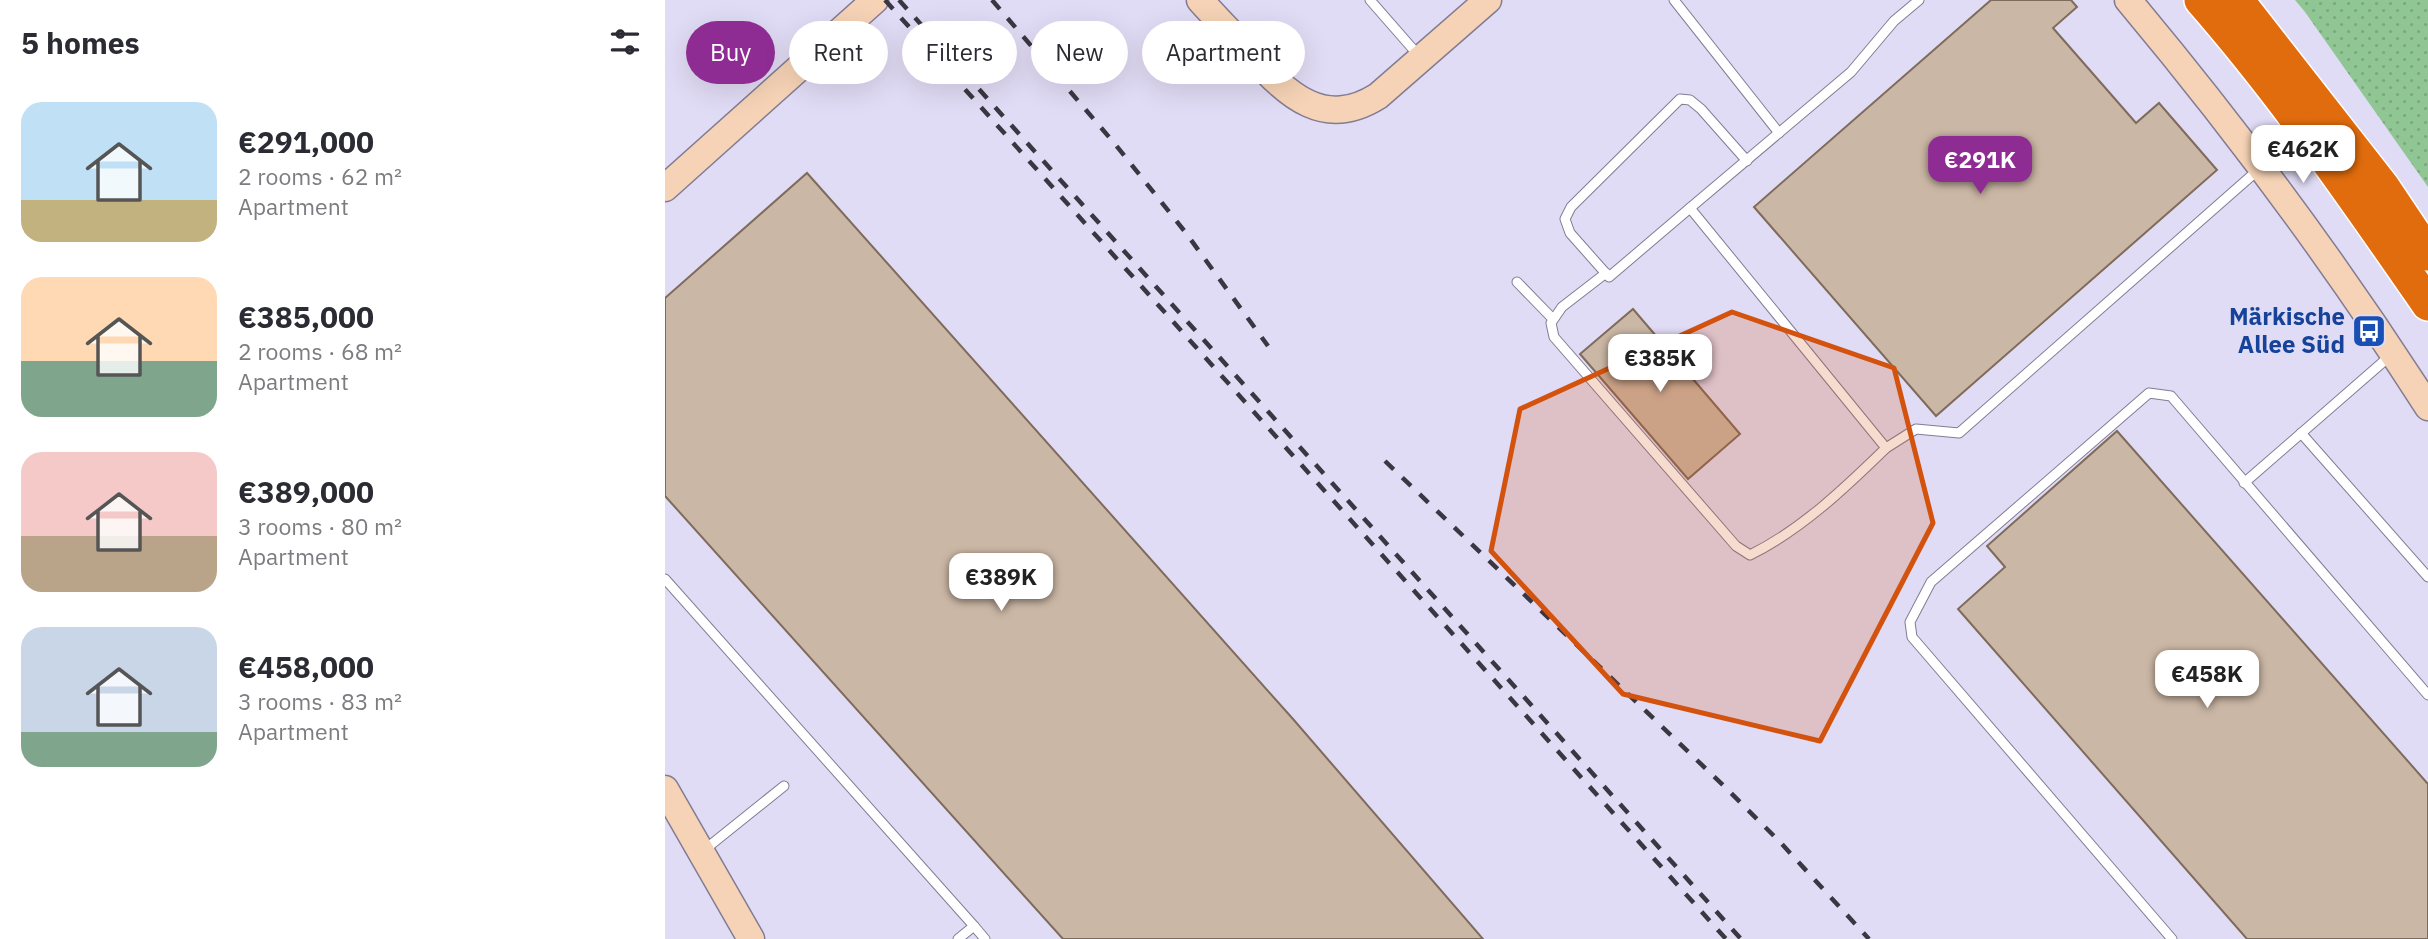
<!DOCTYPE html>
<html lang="en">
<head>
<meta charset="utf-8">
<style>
	:root { --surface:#fff; --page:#f7f7f7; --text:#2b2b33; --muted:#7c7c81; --accent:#8e2c94 }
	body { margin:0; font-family:"IBM Plex Sans",sans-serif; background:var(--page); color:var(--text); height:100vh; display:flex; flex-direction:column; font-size:26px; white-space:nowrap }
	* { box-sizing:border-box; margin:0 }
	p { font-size:23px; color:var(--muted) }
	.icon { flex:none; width:38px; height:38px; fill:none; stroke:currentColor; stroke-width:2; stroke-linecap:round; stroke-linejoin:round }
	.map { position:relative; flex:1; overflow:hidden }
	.drawer { display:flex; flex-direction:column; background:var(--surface); width:665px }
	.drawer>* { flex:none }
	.hud { position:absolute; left:21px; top:21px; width:665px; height:63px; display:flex; gap:14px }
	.price { position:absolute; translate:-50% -60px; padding:0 16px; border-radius:14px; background:#fff; color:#222; font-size:23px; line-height:46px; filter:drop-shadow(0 2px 4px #0008) }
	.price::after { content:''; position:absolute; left:50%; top:42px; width:21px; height:16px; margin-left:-10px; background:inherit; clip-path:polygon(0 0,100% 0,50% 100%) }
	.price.selected { background:var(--accent); color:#fff }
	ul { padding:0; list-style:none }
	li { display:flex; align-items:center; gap:21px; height:175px; padding:0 21px }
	li span { display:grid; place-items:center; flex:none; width:196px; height:140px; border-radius:21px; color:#555 }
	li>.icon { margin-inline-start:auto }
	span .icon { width:84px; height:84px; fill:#fffc; stroke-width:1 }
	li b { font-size:30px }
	h2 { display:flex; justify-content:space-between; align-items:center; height:84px; padding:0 21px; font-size:30px }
	.pill { padding:0 24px; border-radius:32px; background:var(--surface); box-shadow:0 7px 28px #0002; font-size:24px; line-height:63px }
	.pill.selected { background:var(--accent); color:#fff }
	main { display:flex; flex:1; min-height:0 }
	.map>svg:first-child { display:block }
</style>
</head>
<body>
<main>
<section class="drawer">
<h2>5 homes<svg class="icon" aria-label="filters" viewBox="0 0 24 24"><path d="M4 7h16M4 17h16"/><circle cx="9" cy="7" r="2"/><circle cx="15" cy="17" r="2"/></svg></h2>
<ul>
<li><span style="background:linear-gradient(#bfe0f5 70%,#c2b280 0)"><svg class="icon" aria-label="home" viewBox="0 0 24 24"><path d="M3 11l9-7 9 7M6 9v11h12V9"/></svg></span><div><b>€291,000</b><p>2 rooms · 62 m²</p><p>Apartment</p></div></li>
<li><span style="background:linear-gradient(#ffd9b3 60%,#7fa58c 0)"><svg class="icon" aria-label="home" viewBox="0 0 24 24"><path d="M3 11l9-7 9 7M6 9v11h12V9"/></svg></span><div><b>€385,000</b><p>2 rooms · 68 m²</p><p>Apartment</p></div></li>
<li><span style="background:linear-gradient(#f6c9c9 60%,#b9a48a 0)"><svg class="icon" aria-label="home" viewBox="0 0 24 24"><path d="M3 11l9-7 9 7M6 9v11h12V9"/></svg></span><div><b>€389,000</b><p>3 rooms · 80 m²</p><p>Apartment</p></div></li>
<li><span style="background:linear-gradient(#c9d6e8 75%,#7fa58c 0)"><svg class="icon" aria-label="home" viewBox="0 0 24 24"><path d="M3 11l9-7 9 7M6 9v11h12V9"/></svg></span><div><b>€458,000</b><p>3 rooms · 83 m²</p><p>Apartment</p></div></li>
</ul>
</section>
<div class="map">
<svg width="1763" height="939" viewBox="0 0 1763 939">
	<defs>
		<pattern id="grass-dots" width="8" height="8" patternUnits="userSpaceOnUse" patternTransform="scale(1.75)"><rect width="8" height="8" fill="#90c694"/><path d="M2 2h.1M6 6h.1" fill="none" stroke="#7ba97f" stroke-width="1.8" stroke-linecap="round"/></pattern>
	</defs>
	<rect width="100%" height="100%" fill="#e1dcf5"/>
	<polygon fill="url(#grass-dots)" points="1630,0 1763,0 1763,187 1640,12"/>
	<g fill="#cbb7a5" stroke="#7e6b5b" stroke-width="2">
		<polygon points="1326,0 1406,0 1412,7 1388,28 1471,123 1494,103 1552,170 1271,416 1089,207"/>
		<polygon points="142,173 628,719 818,939 398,939 0,496 0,298"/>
		<polygon points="968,309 1075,434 1023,479 915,354"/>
		<polygon points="1452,431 1763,784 1763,939 1582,939 1293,609 1340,567 1322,546"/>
	</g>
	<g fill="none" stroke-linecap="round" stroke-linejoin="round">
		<g stroke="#827c93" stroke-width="11">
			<g id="lane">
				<polyline points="705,0 754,56"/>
				<polyline points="1009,0 1114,133"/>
				<polyline points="1254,0 1229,21 1186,72 1025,208 1221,448 1251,429 1294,433 1593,170"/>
				<polyline points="1025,208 944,277 905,233 900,219 906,207 1015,99 1025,100 1036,109 1082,161"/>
				<path d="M941 273 897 307 886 323 889 337 1071 546 1085 555C1136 530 1180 488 1221 448"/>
				<polyline points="852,282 888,319"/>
				<polyline points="1636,433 1763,577"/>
				<polyline points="1579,483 1726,355"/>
				<polyline points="0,579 309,926 293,939"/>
				<polyline points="38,851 119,786"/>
				<polyline points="309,926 320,939"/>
				<polyline points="1507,939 1247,637 1245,622 1266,582 1484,393 1506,396 1763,695"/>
			</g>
		</g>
		<g stroke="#827c93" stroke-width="29">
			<g id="secondary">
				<path d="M535 0C552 19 570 37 587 56 623 95 659 130 713 96L823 0"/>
				<path d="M1463 0C1571 129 1672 265 1763 407"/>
				<polyline points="0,188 210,0"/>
				<polyline points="0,789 86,939"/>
			</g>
		</g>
		<g stroke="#fff" stroke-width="36">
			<g id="highway">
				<path d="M1536 0C1619 95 1691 200 1763 304"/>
				<polyline points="1572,0 1718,187 1763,254"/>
			</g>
		</g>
		<use href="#lane" stroke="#fff" stroke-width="9"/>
		<use href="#secondary" stroke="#f6d3b6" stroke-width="26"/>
		<use href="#highway" stroke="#e16c0d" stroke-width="33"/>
		<g stroke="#3a3742" stroke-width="4.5" stroke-dasharray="12 12" stroke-linecap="butt">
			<polyline points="220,0 1061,939"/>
			<polyline points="234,0 1076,939"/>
			<polyline points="327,0 450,144 521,233 603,346"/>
			<polyline points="720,461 1061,788 1115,842 1204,939"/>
		</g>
	</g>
	<path fill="#d3520e" fill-opacity="0.2" stroke="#d3520e" stroke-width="5" stroke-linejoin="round" d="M1067 312 1229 368 1268 523 1155 741 958 694 826 551 855 409Z"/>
	<defs>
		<g id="bus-square" transform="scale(1.75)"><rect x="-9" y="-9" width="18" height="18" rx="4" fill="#1a4fb4" stroke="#e1dcf5"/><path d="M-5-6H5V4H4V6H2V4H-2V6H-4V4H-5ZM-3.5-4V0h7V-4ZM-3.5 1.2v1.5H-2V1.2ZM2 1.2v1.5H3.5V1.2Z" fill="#fff"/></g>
	</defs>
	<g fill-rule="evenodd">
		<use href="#bus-square" x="1704" y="331"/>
	</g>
	<g text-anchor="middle" stroke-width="7" stroke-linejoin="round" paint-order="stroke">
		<g font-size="24" font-weight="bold" fill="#164399" stroke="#e1dcf5" text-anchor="end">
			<text x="1680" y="325">Märkische<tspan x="1680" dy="28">Allee Süd</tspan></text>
		</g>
	</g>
</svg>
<b class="price" style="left:1638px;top:185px">€462K</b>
<b class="price selected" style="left:1315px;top:196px">€291K</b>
<b class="price" style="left:995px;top:394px">€385K</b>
<b class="price" style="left:336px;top:613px">€389K</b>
<b class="price" style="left:1542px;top:710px">€458K</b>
<div class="hud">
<a class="pill selected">Buy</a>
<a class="pill">Rent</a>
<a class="pill">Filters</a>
<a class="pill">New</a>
<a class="pill">Apartment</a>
</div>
</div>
</main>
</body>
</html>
